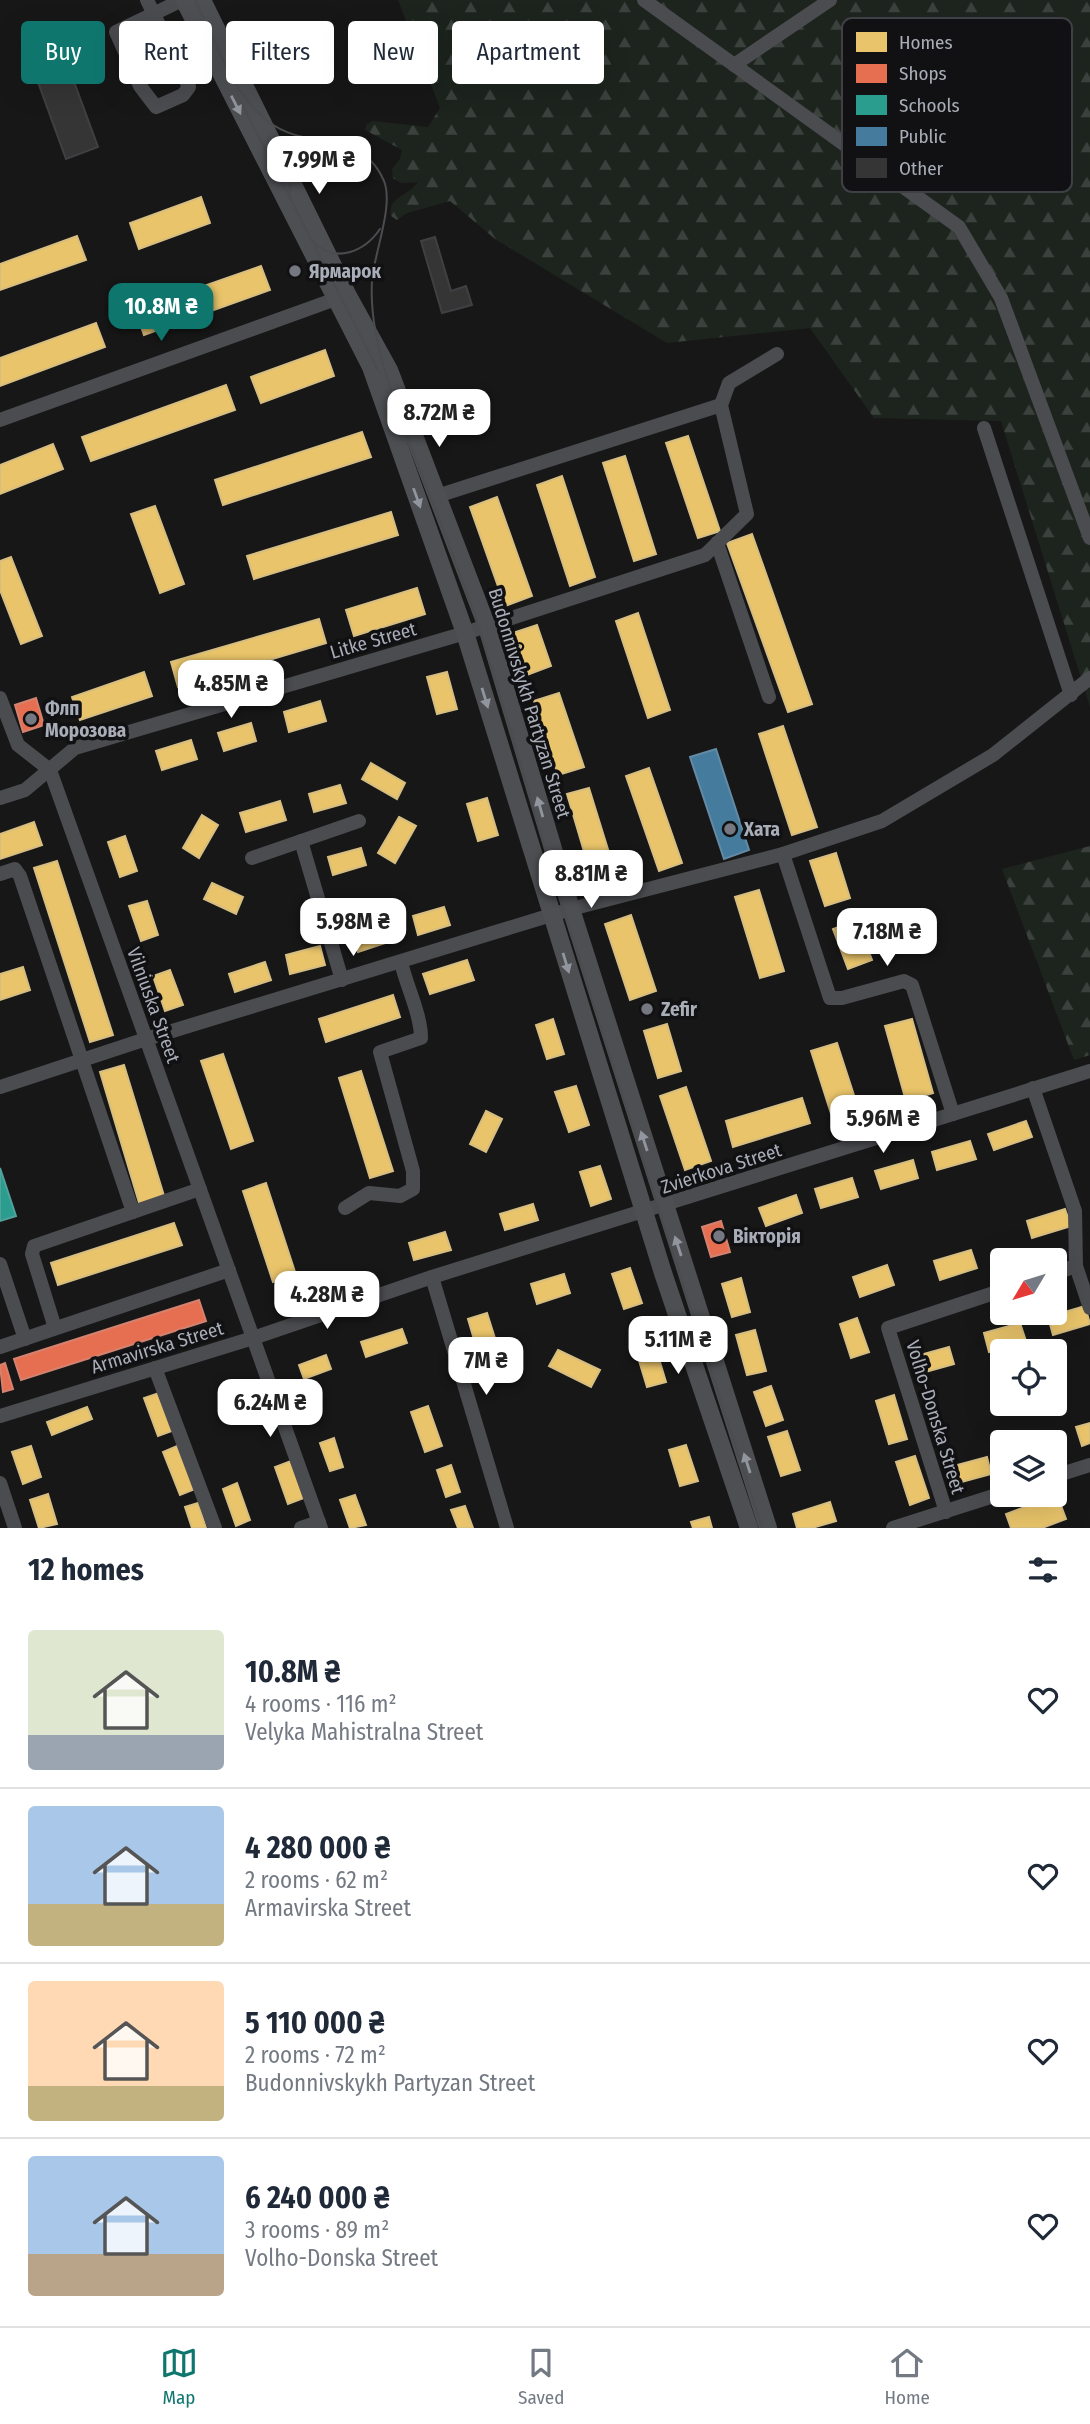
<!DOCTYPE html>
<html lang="en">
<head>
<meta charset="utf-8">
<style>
	:root { --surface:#fff; --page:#f6f6f7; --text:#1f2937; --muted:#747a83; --line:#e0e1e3; --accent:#0f766e }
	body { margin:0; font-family:"Fira Sans Condensed",sans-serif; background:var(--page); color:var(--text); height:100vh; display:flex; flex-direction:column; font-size:26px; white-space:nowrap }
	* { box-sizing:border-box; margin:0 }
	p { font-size:23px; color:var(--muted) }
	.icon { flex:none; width:38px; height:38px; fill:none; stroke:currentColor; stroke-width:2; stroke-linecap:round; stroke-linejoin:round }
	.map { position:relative; height:1528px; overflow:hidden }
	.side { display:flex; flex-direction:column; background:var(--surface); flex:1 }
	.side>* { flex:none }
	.top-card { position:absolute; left:21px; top:21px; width:700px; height:63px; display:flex; gap:14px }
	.needle { width:46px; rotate:232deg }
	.tools { position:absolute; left:990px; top:1248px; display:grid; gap:14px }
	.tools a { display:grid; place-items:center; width:77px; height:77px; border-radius:7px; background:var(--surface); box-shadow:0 7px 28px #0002; font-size:35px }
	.price { position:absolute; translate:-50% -60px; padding:0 16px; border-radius:14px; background:#fff; color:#222; font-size:23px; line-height:46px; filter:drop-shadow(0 2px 4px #0008) }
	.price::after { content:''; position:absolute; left:50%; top:42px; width:21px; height:16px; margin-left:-10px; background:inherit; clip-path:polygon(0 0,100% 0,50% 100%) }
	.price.selected { background:var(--accent); color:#fff }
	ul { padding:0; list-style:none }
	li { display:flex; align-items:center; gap:21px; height:175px; padding:0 28px }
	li+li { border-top:2px solid var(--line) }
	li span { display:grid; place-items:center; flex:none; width:196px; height:140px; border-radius:7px; color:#555 }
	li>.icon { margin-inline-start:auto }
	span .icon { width:84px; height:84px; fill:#fffc; stroke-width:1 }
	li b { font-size:30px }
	h2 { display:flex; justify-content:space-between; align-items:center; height:84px; padding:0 28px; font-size:30px }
	.pill { padding:0 24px; border-radius:7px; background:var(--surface); box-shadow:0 7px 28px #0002; font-size:24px; line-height:63px }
	.pill.selected { background:var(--accent); color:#fff }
	.menu { display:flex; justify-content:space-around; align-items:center; height:98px; border-top:2px solid var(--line); background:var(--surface); font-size:19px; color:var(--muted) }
	.menu a { display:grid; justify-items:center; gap:4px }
	.menu .selected { color:var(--accent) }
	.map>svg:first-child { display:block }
</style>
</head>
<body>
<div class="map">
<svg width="1090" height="1528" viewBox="0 0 1090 1528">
	<defs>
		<pattern id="forest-firs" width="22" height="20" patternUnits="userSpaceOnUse" patternTransform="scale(1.75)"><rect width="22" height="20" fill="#1d241e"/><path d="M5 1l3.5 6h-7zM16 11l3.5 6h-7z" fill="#3b413d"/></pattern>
	</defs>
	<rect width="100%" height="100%" fill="#171717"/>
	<g fill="url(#forest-firs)">
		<path d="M398 0H1090V707L1001 421 874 418 810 328 667 343 495 239 450 201 407 213 397 220 391 216C387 197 409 196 418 182L401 183 393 178 392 169 400 159 402 150 365 130 367 124 373 121 428 127 440 108Z"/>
		<polygon points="1090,846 1090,1055 1074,1060 1002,869"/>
	</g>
	<g fill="#e9c46a" stroke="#d6bd81" stroke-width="2">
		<polygon points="201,197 210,223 139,249 130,223"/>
		<polygon points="77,236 86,260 0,290 0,264"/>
		<polygon points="261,266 270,290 144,335 135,310"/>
		<polygon points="96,323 105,347 0,386 0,358"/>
		<polygon points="325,350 334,376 261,403 251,377"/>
		<polygon points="226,385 235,410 91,461 82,437"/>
		<polygon points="362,432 371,457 223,505 215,480"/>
		<polygon points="688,436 720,531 698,538 666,443"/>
		<polygon points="53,444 63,469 0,494 0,465"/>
		<polygon points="625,456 656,554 634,561 603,463"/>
		<polygon points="562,476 595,577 570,586 537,485"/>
		<polygon points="497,497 532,596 505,606 470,507"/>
		<polygon points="155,506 184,584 160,593 131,514"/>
		<polygon points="391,512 398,535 254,579 247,556"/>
		<polygon points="752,534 812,704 788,712 727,543"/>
		<polygon points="11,557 42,636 21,644 0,590 0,561"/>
		<polygon points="417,588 425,614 354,636 346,610"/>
		<polygon points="638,613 670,710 648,718 616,621"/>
		<polygon points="319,619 326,643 178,687 171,662"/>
		<polygon points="537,625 551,666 527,675 513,633"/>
		<polygon points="144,672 152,696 80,720 72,697"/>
		<polygon points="447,672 457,709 437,714 427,677"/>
		<polygon points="559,693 584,767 558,775 534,701"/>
		<polygon points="320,701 326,721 289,732 284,712"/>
		<polygon points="251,723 256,741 224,751 218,733"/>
		<polygon points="783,726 817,827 792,835 759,734"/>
		<polygon points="191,740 197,759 162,770 156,751"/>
		<polygon points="371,763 405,783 397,799 362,779"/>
		<polygon points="649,768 682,863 659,871 626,776"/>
		<polygon points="340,785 346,803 314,812 309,794"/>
		<polygon points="589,788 619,885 596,892 567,794"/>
		<polygon points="487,798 498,835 478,841 467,804"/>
		<polygon points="280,801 286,820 246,832 240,813"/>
		<polygon points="202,815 218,825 199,858 183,848"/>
		<polygon points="399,817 416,826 395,863 378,853"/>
		<polygon points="34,822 42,845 0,859 0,834"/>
		<polygon points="125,836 137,871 120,877 108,842"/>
		<polygon points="361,848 366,865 333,875 328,857"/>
		<polygon points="836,853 850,898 825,906 810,861"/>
		<polygon points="57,861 113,1035 90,1042 34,868"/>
		<polygon points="212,883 243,897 236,914 204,899"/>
		<polygon points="759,890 784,971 760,978 735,897"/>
		<polygon points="147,901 158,935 141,941 129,906"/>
		<polygon points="444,907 450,925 418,935 413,916"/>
		<polygon points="631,915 656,991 630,1000 605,924"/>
		<polygon points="857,920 872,960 848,969 833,929"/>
		<polygon points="383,925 388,942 358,952 352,934"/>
		<polygon points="320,946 325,965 290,974 286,955"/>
		<polygon points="467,960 474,980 430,994 423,974"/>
		<polygon points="265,962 271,980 235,992 229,974"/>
		<polygon points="23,967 30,990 0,1000 0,974"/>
		<polygon points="170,970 183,1005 165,1011 153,976"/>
		<polygon points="393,995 400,1017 326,1042 319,1019"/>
		<polygon points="553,1019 564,1054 547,1059 536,1025"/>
		<polygon points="912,1019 933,1093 906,1101 885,1026"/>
		<polygon points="667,1024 681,1071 658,1078 644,1031"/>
		<polygon points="837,1043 861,1117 835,1126 811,1051"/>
		<polygon points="223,1054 253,1141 231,1149 201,1061"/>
		<polygon points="124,1065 165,1199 140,1206 100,1072"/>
		<polygon points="361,1071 393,1171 370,1178 339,1078"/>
		<polygon points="576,1086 589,1125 569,1132 555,1092"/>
		<polygon points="686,1087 711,1161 685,1170 660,1096"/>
		<polygon points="802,1098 810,1123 733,1147 726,1121"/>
		<polygon points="486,1111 502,1119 486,1152 470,1144"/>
		<polygon points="1026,1121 1032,1137 994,1150 988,1134"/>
		<polygon points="970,1141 976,1159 937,1170 932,1152"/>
		<polygon points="913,1160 918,1178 881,1189 875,1171"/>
		<polygon points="600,1166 611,1199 591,1206 580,1172"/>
		<polygon points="852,1178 858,1197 821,1208 815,1189"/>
		<polygon points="266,1183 296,1275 273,1282 243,1191"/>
		<polygon points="796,1195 802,1213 766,1226 759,1208"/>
		<polygon points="533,1204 538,1220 505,1230 500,1214"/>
		<polygon points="1065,1209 1071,1226 1032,1238 1027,1221"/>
		<polygon points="174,1223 182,1245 58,1285 51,1263"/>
		<polygon points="445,1232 451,1250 414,1260 409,1243"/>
		<polygon points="971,1250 977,1268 940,1280 934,1261"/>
		<polygon points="887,1265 894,1285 860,1297 853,1277"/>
		<polygon points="630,1268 642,1303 624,1309 612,1274"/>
		<polygon points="564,1274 570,1293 537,1304 531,1284"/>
		<polygon points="741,1278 750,1312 732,1317 722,1284"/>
		<polygon points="1085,1306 1090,1324 1053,1335 1048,1317"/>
		<polygon points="487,1313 500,1354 480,1360 468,1319"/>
		<polygon points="857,1318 869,1352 851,1358 840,1324"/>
		<polygon points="1020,1323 1026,1341 989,1352 984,1333"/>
		<polygon points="402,1329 407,1343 366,1357 361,1342"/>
		<polygon points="755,1330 766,1371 747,1375 736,1335"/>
		<polygon points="653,1339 666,1382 647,1387 634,1344"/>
		<polygon points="949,1347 954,1364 918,1374 913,1357"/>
		<polygon points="558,1350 600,1370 591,1387 549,1366"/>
		<polygon points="326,1355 331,1369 304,1379 299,1365"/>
		<polygon points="771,1386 783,1420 766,1426 754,1392"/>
		<polygon points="159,1393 172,1431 158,1436 144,1398"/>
		<polygon points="894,1395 907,1439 889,1444 876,1401"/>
		<polygon points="428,1406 442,1446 425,1452 411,1412"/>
		<polygon points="87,1407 92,1419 52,1435 47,1422"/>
		<polygon points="1090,1423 1090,1443 1082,1446 1076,1427"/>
		<polygon points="787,1431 800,1470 781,1476 768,1437"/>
		<polygon points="1054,1435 1059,1452 1055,1453 1055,1442 1030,1442"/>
		<polygon points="334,1438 343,1467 330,1471 320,1443"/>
		<polygon points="686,1445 698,1481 680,1486 669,1450"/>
		<polygon points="31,1446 41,1477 23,1484 12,1452"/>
		<polygon points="177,1446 195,1489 180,1495 163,1452"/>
		<polygon points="915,1456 929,1498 910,1505 896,1462"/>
		<polygon points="987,1457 991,1474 954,1484 950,1467"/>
		<polygon points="291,1461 304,1498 288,1504 275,1467"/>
		<polygon points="451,1465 460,1492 446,1497 437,1470"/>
		<polygon points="237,1483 250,1520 236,1526 223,1489"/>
		<polygon points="48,1494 57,1524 39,1528 30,1500"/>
		<polygon points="355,1495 366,1525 350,1528 340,1500"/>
		<polygon points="1057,1495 1066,1519 1042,1528 1011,1528 1006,1514"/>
		<polygon points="830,1502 836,1521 812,1528 797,1528 793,1514"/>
		<polygon points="198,1503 206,1528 192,1528 185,1507"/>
		<polygon points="465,1506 473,1528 458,1528 451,1510"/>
		<polygon points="709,1517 712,1528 693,1528 691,1522"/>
	</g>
	<g fill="#e76f51" stroke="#d48270" stroke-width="2">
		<polygon points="36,698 44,725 23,732 15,705"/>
		<polygon points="721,1221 730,1252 711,1257 702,1227"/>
		<polygon points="199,1300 206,1321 21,1380 14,1359"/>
		<polygon points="5,1363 13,1389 3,1392 0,1365"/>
	</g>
	<polygon fill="#2a9d8f" stroke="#50a29b" stroke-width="2" points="0,1168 16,1216 0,1221"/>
	<polygon fill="#457b9d" stroke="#638aa5" stroke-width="2" points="716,749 749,850 724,859 690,757"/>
	<g fill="#353536" stroke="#3f4043" stroke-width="2">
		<polygon points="55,30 98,147 66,159 23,41"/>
		<polygon points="435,237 451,291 466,286 472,305 442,313 421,241"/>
	</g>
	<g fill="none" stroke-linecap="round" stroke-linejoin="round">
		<g stroke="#4b4c50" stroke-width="14">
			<path d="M147 0 189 87 183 95 156 107 140 86 116 32C138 21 160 11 182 0"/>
			<polyline points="644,0 959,227 1001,298 1090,538"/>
			<polyline points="734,65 830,0"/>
			<polyline points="0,420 344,296"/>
			<polyline points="984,428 1071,695"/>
			<polyline points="437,496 721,405"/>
			<polyline points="717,543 769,697"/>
			<polyline points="0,698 18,745 50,770 321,1528"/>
			<polyline points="0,798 25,790 75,748 465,633 705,555 747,514 721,405 729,383 777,354"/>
			<polyline points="301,841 342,980"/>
			<polyline points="783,854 830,998 842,998 904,981 912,985 953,1114"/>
			<polyline points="252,858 359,821"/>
			<polyline points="0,874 15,869 20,876 133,1212"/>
			<polyline points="0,1087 146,1039 571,909 783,854 882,821 993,755 1090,678"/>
			<polyline points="1033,1088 1075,1211 1076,1266 1090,1308"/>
			<path d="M345 1208 369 1193 400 1196 413 1189V1171L380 1052 421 1038C421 1014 406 985 401 962"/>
			<polyline points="0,1264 25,1339"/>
			<polyline points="1055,1273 1076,1266"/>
			<polyline points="432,1277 507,1528"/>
			<polyline points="55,1328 32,1254 34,1246 200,1189"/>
			<polyline points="0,1347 229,1270"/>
			<polyline points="155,1368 215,1528"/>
			<polyline points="0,1416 253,1338 432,1277 1090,1071"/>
			<polyline points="1055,1476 1090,1465"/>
			<polyline points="0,1483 15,1528"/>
			<polyline points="946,1512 888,1328 1003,1290"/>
			<polyline points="301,1528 319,1522"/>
			<polyline points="893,1528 1003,1493"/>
		</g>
		<g stroke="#4d4f52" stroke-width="18">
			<polyline points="184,0 371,367 465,633 663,1273 749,1528"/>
			<polyline points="202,0 347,294 389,370 486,624 571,909 768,1528"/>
		</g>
		<g stroke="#4b4c4f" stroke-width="2">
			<path d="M195 0C216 40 232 95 269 122 308 152 361 127 384 181 394 206 374 253 372 281 370 314 378 350 388 381 415 465 452 545 479 628 510 722 535 819 565 913 628 1119 696 1323 762 1528"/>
			<polyline points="241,102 378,370"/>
			<path d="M290 200C287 172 303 155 326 142"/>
			<path d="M313 241C335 265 365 251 380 229"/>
		</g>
	</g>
	<defs><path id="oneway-solid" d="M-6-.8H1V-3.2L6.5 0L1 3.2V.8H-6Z" transform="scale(1.75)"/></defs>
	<g fill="#91969e">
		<use href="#oneway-solid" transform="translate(236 105) rotate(63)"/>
		<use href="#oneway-solid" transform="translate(417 498) rotate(70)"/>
		<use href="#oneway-solid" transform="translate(485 698) rotate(73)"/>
		<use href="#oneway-solid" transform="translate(540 807) rotate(-106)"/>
		<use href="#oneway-solid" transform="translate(566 963) rotate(73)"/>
		<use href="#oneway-solid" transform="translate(644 1141) rotate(-108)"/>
		<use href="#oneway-solid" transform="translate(678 1246) rotate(-108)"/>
		<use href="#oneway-solid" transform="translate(747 1463) rotate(-108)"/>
	</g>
	<g fill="#757880" stroke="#111113" stroke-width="2.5">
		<circle cx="295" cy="271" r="7"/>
		<circle cx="31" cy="719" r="7"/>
		<circle cx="730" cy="829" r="7"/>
		<circle cx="647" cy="1009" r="7"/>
		<circle cx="719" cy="1236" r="7"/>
	</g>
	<g text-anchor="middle" stroke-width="7" stroke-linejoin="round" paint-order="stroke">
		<g font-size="19" font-weight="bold" fill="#a8adb8" stroke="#111113" text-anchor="start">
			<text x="309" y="278">Ярмарок</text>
			<text x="45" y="715">Флп<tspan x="45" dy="22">Морозова</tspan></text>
			<text x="744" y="836">Хата</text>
			<text x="661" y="1016">Zefir</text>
			<text x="733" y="1243">Вікторія</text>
		</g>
		<g font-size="19" fill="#a8adb8" stroke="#111113">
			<text transform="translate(373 640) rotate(-16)" y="7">Litke Street</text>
			<text transform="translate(530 703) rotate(73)" y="7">Budonnivskykh Partyzan Street</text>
			<text transform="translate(154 1005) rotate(70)" y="7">Vilniuska Street</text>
			<text transform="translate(721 1168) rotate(-18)" y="7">Zvierkova Street</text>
			<text transform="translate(157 1347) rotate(-17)" y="7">Armavirska Street</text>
			<text transform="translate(936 1417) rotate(73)" y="7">Volho-Donska Street</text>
		</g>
	</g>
	<rect x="842" y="18" width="230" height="174" rx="10" fill="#111113" stroke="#3e4045" stroke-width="2"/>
	<rect x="856" y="32" width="31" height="20" fill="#e9c46a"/>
	<rect x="856" y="64" width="31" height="19" fill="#e76f51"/>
	<rect x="856" y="95" width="31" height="20" fill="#2a9d8f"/>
	<rect x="856" y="127" width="31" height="19" fill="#457b9d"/>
	<rect x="856" y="158" width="31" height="20" fill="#353536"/>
	<g font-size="19" fill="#a8adb8">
		<text x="899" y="49">Homes</text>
		<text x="899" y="80">Shops</text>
		<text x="899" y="112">Schools</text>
		<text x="899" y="143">Public</text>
		<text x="899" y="175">Other</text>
	</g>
</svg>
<div class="tools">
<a><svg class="needle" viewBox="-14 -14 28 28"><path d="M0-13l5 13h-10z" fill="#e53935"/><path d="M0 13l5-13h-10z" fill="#747a83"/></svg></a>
<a><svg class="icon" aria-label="locate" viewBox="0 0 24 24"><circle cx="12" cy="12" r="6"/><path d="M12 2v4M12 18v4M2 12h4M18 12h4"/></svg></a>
<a><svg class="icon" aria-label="layers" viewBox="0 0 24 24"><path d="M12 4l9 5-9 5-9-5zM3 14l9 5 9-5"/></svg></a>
</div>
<b class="price" style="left:319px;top:196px">7.99M ₴</b>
<b class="price selected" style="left:161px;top:343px">10.8M ₴</b>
<b class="price" style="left:439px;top:449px">8.72M ₴</b>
<b class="price" style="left:231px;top:720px">4.85M ₴</b>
<b class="price" style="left:591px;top:910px">8.81M ₴</b>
<b class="price" style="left:353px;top:958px">5.98M ₴</b>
<b class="price" style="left:887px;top:968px">7.18M ₴</b>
<b class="price" style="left:883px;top:1155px">5.96M ₴</b>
<b class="price" style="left:327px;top:1331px">4.28M ₴</b>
<b class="price" style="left:678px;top:1376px">5.11M ₴</b>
<b class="price" style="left:486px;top:1397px">7M ₴</b>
<b class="price" style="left:270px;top:1439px">6.24M ₴</b>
<div class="top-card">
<a class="pill selected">Buy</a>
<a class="pill">Rent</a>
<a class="pill">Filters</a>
<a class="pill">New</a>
<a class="pill">Apartment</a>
</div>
</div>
<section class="side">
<h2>12 homes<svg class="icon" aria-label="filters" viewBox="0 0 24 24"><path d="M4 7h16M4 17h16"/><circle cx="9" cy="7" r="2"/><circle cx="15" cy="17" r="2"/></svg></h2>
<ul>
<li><span style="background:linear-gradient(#dfe7d0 75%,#9aa5b1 0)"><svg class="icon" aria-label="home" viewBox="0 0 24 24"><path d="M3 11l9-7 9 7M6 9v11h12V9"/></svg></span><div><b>10.8M ₴</b><p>4 rooms · 116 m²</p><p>Velyka Mahistralna Street</p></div><svg class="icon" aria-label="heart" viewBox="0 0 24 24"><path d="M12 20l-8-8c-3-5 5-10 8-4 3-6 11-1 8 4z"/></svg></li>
<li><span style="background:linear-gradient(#a9c7e8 70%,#c2b280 0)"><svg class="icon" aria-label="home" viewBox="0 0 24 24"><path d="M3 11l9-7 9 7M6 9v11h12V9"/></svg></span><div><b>4 280 000 ₴</b><p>2 rooms · 62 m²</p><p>Armavirska Street</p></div><svg class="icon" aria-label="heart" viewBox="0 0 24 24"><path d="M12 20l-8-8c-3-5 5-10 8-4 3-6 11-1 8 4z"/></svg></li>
<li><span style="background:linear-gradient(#ffd9b3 75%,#c2b280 0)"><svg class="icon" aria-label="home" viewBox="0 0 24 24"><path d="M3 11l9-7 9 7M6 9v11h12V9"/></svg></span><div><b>5 110 000 ₴</b><p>2 rooms · 72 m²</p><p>Budonnivskykh Partyzan Street</p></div><svg class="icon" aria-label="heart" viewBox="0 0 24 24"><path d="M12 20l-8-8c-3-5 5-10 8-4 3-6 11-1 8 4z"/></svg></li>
<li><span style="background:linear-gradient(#a9c7e8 70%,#b9a48a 0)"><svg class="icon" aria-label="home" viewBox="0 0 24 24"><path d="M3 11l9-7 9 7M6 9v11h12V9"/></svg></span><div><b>6 240 000 ₴</b><p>3 rooms · 89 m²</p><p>Volho-Donska Street</p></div><svg class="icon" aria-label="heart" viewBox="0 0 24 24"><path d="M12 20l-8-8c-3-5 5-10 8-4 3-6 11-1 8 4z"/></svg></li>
</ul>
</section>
<nav class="menu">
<a class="selected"><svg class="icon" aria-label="map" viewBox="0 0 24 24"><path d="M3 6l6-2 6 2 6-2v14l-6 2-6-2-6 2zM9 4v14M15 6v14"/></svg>Map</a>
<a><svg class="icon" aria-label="saved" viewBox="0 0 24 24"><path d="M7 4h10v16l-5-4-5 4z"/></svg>Saved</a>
<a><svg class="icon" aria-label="home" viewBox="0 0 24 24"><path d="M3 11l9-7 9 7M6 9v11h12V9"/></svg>Home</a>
</nav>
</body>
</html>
